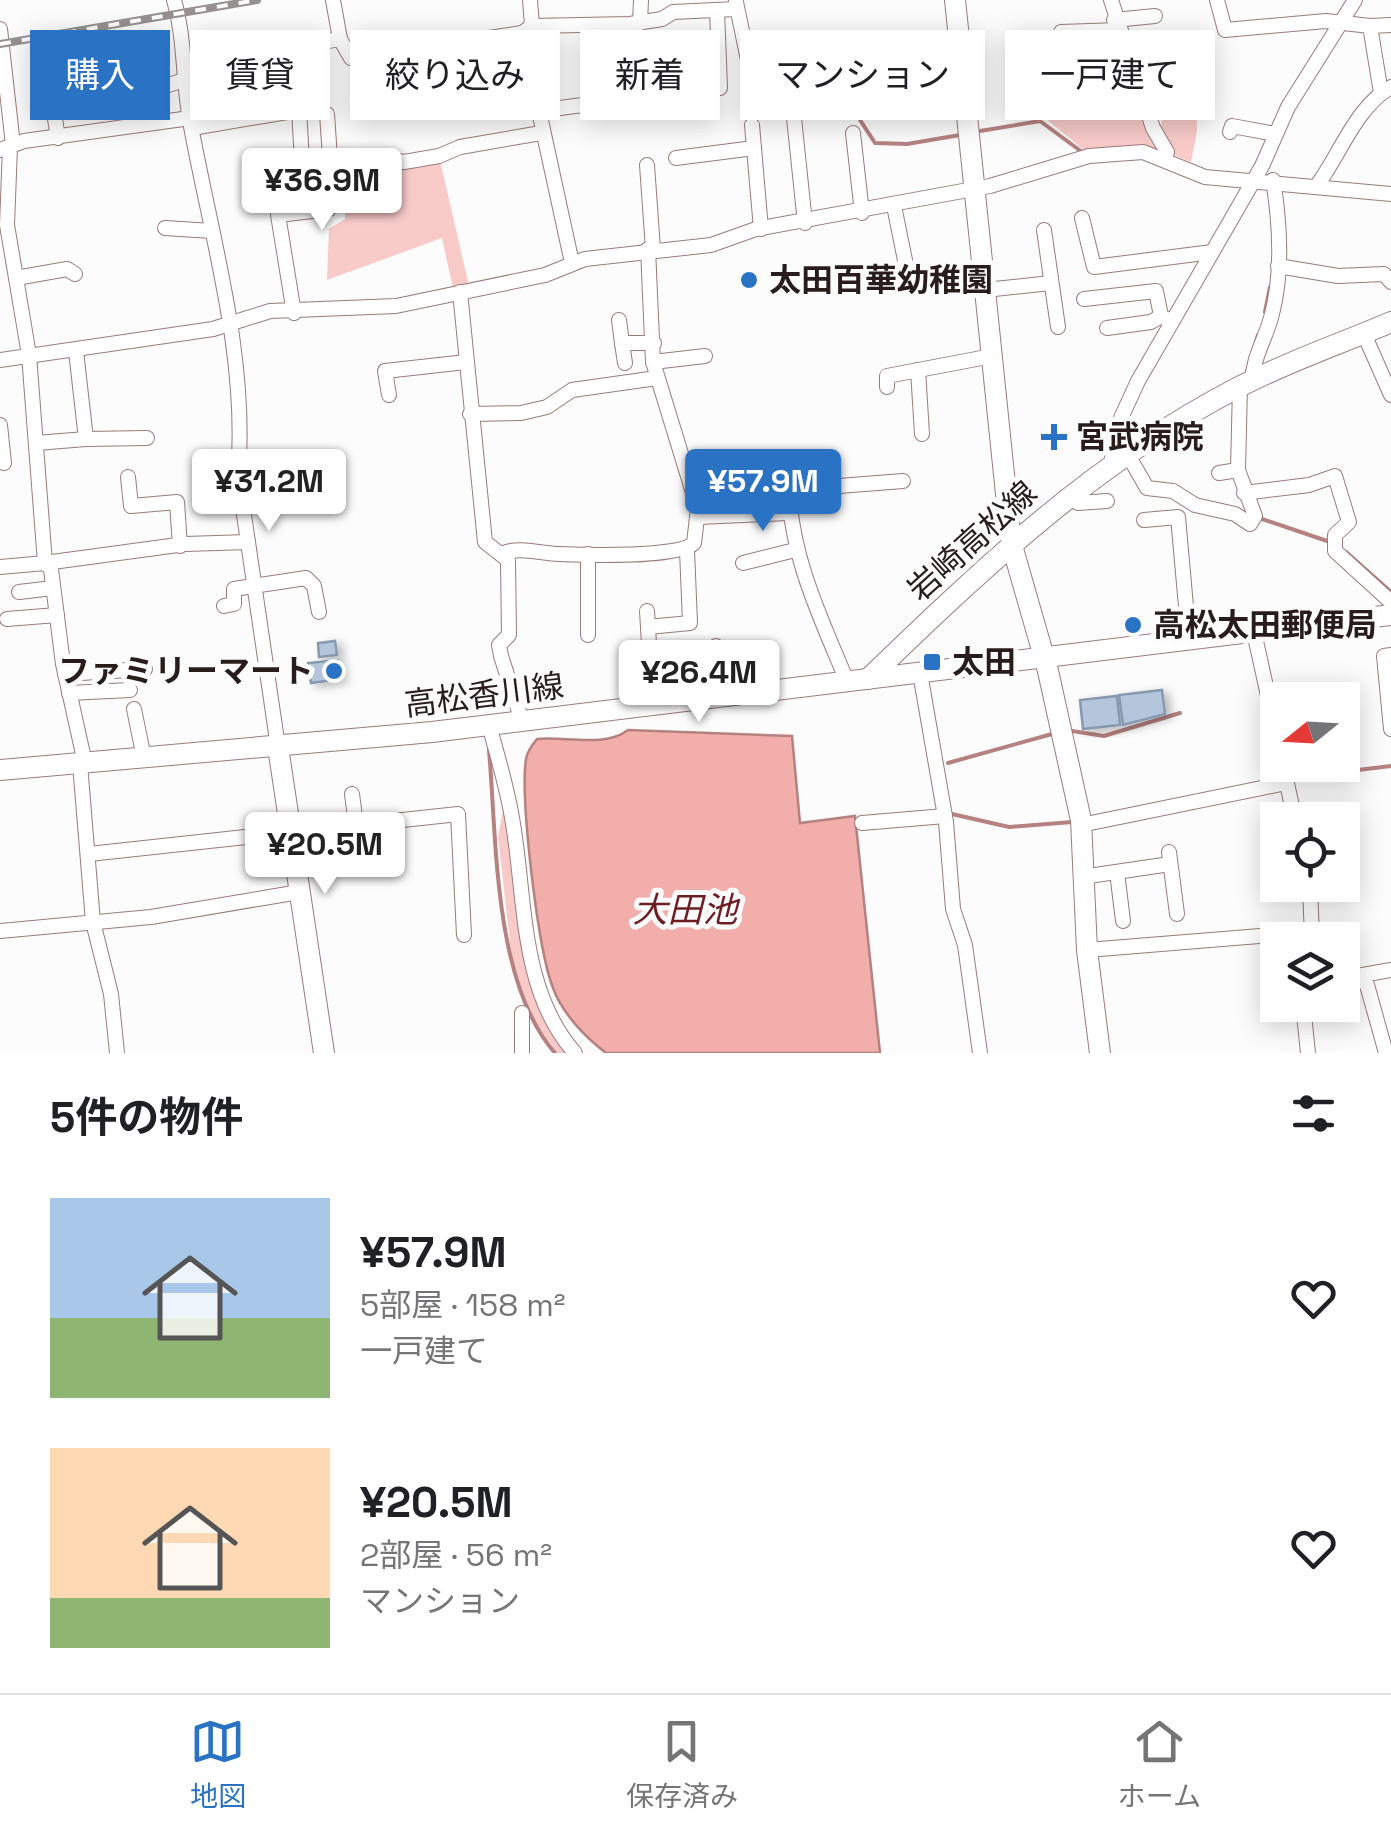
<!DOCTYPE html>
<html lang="ja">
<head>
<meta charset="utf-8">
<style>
	:root { --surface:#fff; --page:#f2f2f2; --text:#202124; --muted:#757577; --line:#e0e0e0; --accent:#2a73c4 }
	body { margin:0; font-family:"Space Grotesk","Noto Sans JP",sans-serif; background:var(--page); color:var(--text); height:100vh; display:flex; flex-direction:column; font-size:38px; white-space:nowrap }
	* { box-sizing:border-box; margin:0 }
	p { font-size:32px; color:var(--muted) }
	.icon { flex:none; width:55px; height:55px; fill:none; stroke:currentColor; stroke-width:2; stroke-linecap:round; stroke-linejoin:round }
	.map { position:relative; height:1053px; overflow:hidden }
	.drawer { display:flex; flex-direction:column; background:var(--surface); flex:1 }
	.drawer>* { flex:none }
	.banner { position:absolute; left:30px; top:30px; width:1332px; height:90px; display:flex; gap:20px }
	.needle { width:65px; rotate:252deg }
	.controls { position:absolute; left:1260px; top:682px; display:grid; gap:20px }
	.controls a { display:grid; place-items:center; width:100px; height:100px; border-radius:0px; background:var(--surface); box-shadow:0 5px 25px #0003; font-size:50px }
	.price { position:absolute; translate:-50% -85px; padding:0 22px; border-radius:10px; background:#fff; color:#222; font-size:32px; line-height:65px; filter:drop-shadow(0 2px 5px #0008) }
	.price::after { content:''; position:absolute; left:50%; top:60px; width:30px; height:22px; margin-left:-15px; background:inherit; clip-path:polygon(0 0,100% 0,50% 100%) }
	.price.on { background:var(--accent); color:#fff }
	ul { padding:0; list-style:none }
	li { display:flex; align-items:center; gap:30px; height:250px; padding:0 50px }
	li span { display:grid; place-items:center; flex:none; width:280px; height:200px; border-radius:0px; color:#555 }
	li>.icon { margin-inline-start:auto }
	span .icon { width:120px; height:120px; fill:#fffc; stroke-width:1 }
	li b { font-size:42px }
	h2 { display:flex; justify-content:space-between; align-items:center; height:120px; padding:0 50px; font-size:42px }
	.tag { padding:0 35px; border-radius:0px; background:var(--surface); box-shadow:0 5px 25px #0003; font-size:35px; line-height:90px }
	.tag.on { background:var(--accent); color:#fff }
	.tabs { display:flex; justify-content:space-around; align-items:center; height:140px; border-top:2px solid var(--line); background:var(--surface); font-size:28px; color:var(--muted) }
	.tabs a { display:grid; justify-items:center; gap:5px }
	.tabs .on { color:var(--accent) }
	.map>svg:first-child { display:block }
</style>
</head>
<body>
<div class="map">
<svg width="1391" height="1053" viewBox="0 0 1391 1053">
	<defs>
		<filter id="shadow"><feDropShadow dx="6" dy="3.5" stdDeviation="5" flood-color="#0004"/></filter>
	</defs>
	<rect width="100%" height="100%" fill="#fcfcfc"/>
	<g fill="#f8cbc9">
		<polygon points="1198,40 1197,131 1191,162 1156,148 1085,151 1045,118 1011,71 1066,69 1126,52 1153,131 1161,125 1166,101 1155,58"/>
		<polygon points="439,156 470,290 454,293 442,238 327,280 329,229 345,219 345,159"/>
		<polygon points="505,800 535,997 569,1053 557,1053 532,1018 512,960 498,837"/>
	</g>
	<path fill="#f1aeab" stroke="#b58280" stroke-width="2.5" d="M628 730 792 736 800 823 855 816 880 1053H606C585 1037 562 1013 553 988 538 950 520 799 526 759 527 752 532 745 537 739 564 736 605 748 628 730Z"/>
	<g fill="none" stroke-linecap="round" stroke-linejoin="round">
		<g stroke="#b58280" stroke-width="4">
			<polyline points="756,90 759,102 774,111 849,103 875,143 907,144 960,135"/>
			<polyline points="974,132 1040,121 1082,152"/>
			<polyline points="1265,312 1270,287"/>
			<polyline points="1245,378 1258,335"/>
			<polyline points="1259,518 1330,542"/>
			<polyline points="1346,552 1391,592"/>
			<polyline points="1072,731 1104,736 1180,713"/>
			<path d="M489 750C497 841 493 982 555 1053"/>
			<polyline points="948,763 1052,734"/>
			<polyline points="1292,778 1391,766"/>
			<polyline points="952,814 1009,827 1072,822"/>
		</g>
	</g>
	<g fill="#b3c6dc" stroke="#8799ae" stroke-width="2.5" filter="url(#shadow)">
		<polygon points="335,641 337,655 319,657 318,643"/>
		<polygon points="338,660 340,679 311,683 308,663"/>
		<polygon points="1162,690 1165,714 1123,725 1119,695"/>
		<polygon points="1117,696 1120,725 1083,729 1080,700"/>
	</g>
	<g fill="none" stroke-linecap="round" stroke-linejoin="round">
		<g stroke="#9a7b7a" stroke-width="16">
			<g id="street">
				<path d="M174 0C185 39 183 81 190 121 211 237 248 356 238 474L278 747"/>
				<polyline points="333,0 340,39 351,58 522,33"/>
				<polyline points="530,0 532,26 630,24 662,19 673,12 736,9"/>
				<polyline points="1111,0 1153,128 1167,152 1164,160"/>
				<polyline points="1217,0 1225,30 1326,21 1370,26 1381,93"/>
				<polyline points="736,2 754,89"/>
				<polyline points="1114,20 1155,16"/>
				<polyline points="640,23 641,0"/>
				<polyline points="532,26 522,33 572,263"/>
				<polyline points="1370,26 1391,25"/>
				<polyline points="0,29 13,145"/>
				<polyline points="1061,32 1119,30"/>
				<polyline points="148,68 155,102"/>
				<polyline points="153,90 273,51 340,39"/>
				<polyline points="703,90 720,88 717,10"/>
				<polyline points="52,100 58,138"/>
				<polyline points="537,111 598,103"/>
				<polyline points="327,114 330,158"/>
				<polyline points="794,118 805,223"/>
				<polyline points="752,125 761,229"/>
				<polyline points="192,128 299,110 302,161"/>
				<polyline points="1230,132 1232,126 1275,134"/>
				<polyline points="853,133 862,213"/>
				<polyline points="10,147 7,225 16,278"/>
				<polyline points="0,150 24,141 190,118"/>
				<polyline points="676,158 754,148"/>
				<polyline points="252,165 372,157 404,162 439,156 460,147 541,133"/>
				<polyline points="647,165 653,249"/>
				<path d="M1318 184C1341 152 1357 106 1391 87"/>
				<polyline points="894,206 908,275"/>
				<polyline points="1082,218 1094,267 1212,252"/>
				<polyline points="165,228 212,231"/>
				<polyline points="1044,230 1058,327"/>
				<polyline points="1278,266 1338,276 1384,274 1391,282"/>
				<polyline points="985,290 1051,283"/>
				<polyline points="460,292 485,542 508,560 509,635 499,645 501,656 522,721"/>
				<polyline points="1084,299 1156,291 1161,316 1172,322"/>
				<polyline points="294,313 278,215 329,209 334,203 333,158"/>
				<polyline points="619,320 622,343 654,343"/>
				<polyline points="1107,328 1151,322 1161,316"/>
				<polyline points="1364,334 1391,395"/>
				<polyline points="622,343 625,363"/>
				<polyline points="76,351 86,439 147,438"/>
				<polyline points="0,360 213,329 270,311 396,306 545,275 585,259 711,245 756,229 990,186 1089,156 1143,152 1205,177 1391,194"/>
				<polyline points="653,362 705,356"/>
				<polyline points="918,370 922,434"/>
				<path d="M1252 382C1253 356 1266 339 1272 314 1283 271 1280 223 1273 180"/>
				<polyline points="887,387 887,376 992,356"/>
				<polyline points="389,395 385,371 466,362"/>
				<polyline points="470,414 521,413 547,407 572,390 657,378"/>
				<polyline points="0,425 4,463"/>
				<polyline points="36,443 86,439"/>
				<polyline points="1128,455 1147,488 1173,491 1195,505 1235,514 1250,524 1255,516 1238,470 1240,386"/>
				<path d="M788 467C787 548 816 608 847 681"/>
				<polyline points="1110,467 1121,418 1138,381 1262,166 1288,107 1355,0"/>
				<polyline points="1219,473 1238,470"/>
				<polyline points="128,477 131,506 177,502 180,546"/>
				<polyline points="788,490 903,481"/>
				<polyline points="241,493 330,487"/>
				<polyline points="1244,493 1309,485 1335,476 1349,522 1335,535 1335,551 1391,602"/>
				<polyline points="1065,497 1078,503 1107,501"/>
				<polyline points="699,517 787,513"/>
				<polyline points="1144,520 1178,517 1189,640"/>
				<path d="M504 553C520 546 542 554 559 554 584 555 681 558 694 543L698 509 653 362 648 249"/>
				<polyline points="588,554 588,635"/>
				<polyline points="743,563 795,550"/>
				<polyline points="0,567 45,563 29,355 16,278 67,269 75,274"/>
				<polyline points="19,592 53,588"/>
				<polyline points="224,606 234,604 234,589 306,578 314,586 319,612"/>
				<polyline points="647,611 648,627"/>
				<polyline points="7,619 57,615"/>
				<polyline points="1254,632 1278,741"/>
				<polyline points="649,645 648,627 690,623 687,550"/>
				<polyline points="716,646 720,697"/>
				<polyline points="1391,655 1384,656 1391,729"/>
				<polyline points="920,673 946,822 953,909 965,945 980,1053"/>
				<polyline points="65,674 145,669"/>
				<polyline points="69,693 130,690"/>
				<polyline points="134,709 144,758"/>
				<path d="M489 725C498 758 508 790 513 824 526 901 520 991 575 1053"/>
				<polyline points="85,763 63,664 51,569 45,563 185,544 248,542"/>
				<polyline points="80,764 93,922 111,994 117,1053"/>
				<polyline points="1283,765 1295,820"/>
				<polyline points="352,794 356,825"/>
				<polyline points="862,823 945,816"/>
				<polyline points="1081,825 1286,783"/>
				<polyline points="1169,852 1177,914"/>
				<polyline points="89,854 458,814 464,935"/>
				<polyline points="295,865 380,858"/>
				<polyline points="1117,872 1123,921"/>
				<polyline points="1082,877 1170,864"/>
				<polyline points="1310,885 1312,939"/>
				<polyline points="0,931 151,917 299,892"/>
				<polyline points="1087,950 1310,932"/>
				<polyline points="1357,976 1391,970"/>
				<polyline points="1342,979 1357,976 1367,985 1386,1053"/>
				<polyline points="1303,1005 1308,1053"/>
				<polyline points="522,1013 522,1053"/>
			</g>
		</g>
		<g stroke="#9a7b7a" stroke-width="22">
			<g id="secondary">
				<polyline points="955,0 1011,542 1048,671 1081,820 1087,950 1100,1053"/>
				<path d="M868 679C982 569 1094 462 1237 388 1286 362 1340 344 1391 322"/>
				<polyline points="278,747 324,1053"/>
				<polyline points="0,770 432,732 1391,615"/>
			</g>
		</g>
		<use href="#street" stroke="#fff" stroke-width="14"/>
		<use href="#secondary" stroke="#fff" stroke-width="20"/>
		<g stroke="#969090" stroke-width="8">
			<polyline id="rail" points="0,44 257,0"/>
		</g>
		<use href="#rail" stroke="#fcfcfc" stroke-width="4" stroke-dasharray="11" stroke-linecap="butt"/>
	</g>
	<g fill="#2a73c4" stroke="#fcfcfc" stroke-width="4">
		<circle cx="749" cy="280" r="10"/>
		<path d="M1049 422h10v10h10v10h-10v10h-10v-10h-10v-10h10z"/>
		<circle cx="1133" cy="625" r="10"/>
		<rect x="922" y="652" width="20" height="20" rx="5"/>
		<circle cx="334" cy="671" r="10"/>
	</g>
	<g text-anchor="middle" stroke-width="10" stroke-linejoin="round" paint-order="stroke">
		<g font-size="32" font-weight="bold" fill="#281c1c" stroke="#fcfcfc" text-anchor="start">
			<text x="769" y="291">太田百華幼稚園</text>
			<text x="1076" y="448">宮武病院</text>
			<text x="1153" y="636">高松太田郵便局</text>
			<text x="952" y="673">太田</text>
			<text x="314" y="682" text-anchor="end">ファミリーマート</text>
		</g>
		<g font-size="32" fill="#281c1c" stroke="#fcfcfc">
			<text transform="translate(972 541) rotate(-42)" y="11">岩崎高松線</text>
			<text transform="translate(484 695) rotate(-7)" y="11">高松香川線</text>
		</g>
		<g font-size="35" font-style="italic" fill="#6c1e23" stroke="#fcfcfc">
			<text x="685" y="922">大田池</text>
		</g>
	</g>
</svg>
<div class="controls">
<a><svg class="needle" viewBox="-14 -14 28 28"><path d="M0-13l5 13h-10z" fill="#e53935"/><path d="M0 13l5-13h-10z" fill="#757577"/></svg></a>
<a><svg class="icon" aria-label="locate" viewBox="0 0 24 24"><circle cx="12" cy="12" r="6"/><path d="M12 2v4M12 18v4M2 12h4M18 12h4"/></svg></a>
<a><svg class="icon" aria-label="layers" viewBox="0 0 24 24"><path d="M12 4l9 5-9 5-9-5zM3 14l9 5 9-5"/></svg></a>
</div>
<b class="price" style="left:322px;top:233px">¥36.9M</b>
<b class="price" style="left:269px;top:534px">¥31.2M</b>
<b class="price on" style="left:763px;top:534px">¥57.9M</b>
<b class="price" style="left:699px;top:725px">¥26.4M</b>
<b class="price" style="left:325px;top:897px">¥20.5M</b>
<div class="banner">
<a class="tag on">購入</a>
<a class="tag">賃貸</a>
<a class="tag">絞り込み</a>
<a class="tag">新着</a>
<a class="tag">マンション</a>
<a class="tag">一戸建て</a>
</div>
</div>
<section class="drawer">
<h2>5件の物件<svg class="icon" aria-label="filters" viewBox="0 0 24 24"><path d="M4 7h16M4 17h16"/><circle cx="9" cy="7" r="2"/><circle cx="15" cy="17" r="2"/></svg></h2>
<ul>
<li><span style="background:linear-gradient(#a9c7e8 60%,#8fb573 0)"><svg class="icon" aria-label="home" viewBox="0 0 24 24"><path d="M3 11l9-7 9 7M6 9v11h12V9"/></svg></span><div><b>¥57.9M</b><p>5部屋 · 158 m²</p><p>一戸建て</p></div><svg class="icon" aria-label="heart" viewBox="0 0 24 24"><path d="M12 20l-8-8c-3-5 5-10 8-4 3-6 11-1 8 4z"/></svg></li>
<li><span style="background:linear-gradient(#ffd9b3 75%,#8fb573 0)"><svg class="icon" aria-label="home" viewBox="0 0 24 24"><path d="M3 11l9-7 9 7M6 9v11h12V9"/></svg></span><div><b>¥20.5M</b><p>2部屋 · 56 m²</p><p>マンション</p></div><svg class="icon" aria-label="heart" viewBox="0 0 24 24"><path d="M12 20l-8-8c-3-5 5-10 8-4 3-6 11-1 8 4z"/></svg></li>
</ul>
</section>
<nav class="tabs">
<a class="on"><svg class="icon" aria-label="map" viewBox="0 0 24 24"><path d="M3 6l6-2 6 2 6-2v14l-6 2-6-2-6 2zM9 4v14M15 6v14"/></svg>地図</a>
<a><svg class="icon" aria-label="saved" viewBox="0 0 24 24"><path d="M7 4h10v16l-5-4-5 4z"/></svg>保存済み</a>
<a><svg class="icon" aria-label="home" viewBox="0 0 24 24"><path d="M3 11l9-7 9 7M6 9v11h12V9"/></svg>ホーム</a>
</nav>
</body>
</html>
